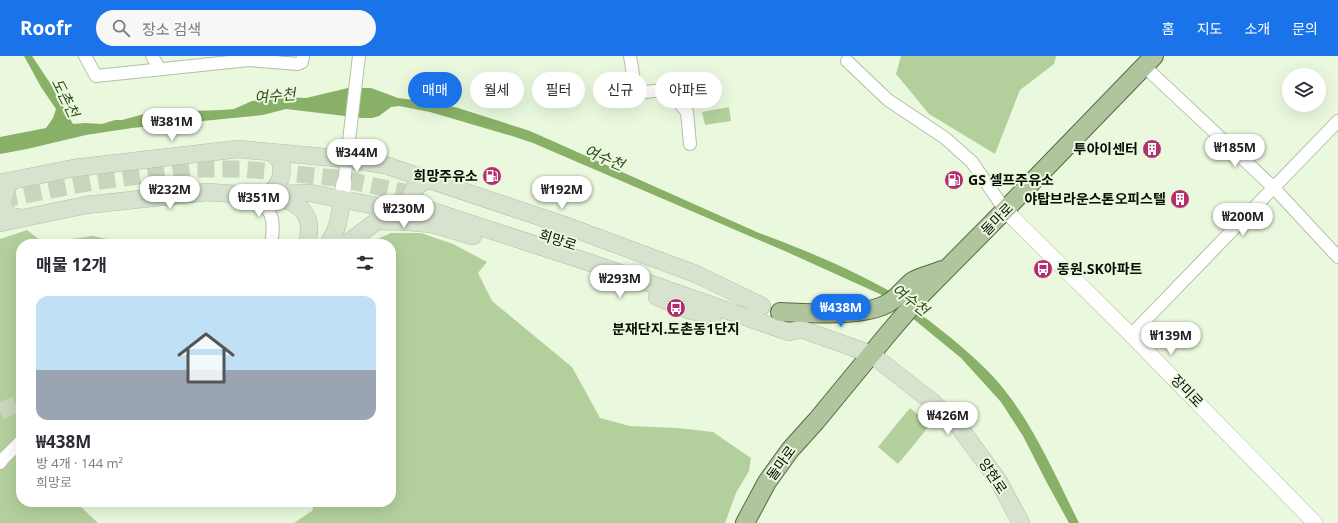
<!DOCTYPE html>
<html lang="ko">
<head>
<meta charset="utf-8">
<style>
	:root { --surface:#fff; --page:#f7f7f7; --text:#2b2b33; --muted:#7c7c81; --line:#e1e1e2; --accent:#1a73e8 }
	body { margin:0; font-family:"Open Sans","Noto Sans KR",sans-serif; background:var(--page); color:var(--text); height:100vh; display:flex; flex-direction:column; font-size:15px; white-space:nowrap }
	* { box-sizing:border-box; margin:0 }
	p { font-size:13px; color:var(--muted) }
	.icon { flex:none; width:22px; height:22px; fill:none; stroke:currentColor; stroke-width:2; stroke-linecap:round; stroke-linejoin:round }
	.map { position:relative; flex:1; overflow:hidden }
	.details { position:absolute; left:16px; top:183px; width:380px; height:268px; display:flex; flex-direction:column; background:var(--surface); border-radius:16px; box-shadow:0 4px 16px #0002 }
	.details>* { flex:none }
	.guide { position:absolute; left:408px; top:16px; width:380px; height:36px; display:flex; gap:8px }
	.buttons { position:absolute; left:1282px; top:12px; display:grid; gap:8px }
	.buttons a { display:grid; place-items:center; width:44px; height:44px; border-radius:50%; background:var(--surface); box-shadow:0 4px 16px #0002; font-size:20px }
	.price { position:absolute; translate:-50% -34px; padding:0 9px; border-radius:14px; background:#fff; color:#222; font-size:13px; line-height:26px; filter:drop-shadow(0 1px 2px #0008) }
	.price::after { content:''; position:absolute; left:50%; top:24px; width:12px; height:9px; margin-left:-6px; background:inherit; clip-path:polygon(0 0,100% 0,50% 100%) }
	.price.on { background:var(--accent); color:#fff }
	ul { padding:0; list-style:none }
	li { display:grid; align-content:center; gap:8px; height:212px; padding:0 20px }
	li+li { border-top:1px solid var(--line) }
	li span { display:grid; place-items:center; height:124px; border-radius:12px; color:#555 }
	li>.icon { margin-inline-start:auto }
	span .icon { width:72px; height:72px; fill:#fffc; stroke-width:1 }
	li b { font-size:17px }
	h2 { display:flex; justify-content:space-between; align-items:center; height:48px; padding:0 20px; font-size:17px }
	.chip { padding:0 14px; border-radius:18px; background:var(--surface); box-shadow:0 4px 16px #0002; font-size:14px; line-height:36px }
	.chip.on { background:var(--accent); color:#fff }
	header { display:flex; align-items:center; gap:24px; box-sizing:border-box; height:56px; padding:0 20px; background:var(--accent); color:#fff }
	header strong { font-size:19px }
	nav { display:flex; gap:22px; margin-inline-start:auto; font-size:14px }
	.search { width:280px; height:36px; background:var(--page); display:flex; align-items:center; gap:10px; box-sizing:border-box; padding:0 14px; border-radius:22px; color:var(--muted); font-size:15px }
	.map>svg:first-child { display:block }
</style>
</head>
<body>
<header>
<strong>Roofr</strong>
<div class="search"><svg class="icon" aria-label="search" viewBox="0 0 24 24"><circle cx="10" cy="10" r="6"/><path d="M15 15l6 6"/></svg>장소 검색</div>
<nav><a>홈</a><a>지도</a><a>소개</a><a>문의</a></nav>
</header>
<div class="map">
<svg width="1338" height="467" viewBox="0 0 1338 467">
	<rect width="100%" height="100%" fill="#eaf9de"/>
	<g fill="#b3d09c">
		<polygon points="901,0 1056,0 1054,8 1020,34 995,98 929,58 896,18"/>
		<polygon points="729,51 731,65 705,69 702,56"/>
		<polygon points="27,174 41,185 63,184 93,180 122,186 126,188 21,188 21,446 74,446 79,449 98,467 0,467 0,183"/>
		<polygon points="391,177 421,177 453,188 487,206 478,217 492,245 572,311 600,362 630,370 678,372 713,376 751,402 749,415 736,437 725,467 294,467 312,455 315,446 391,446 391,188 371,188 373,185"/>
		<polygon points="910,352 930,369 898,408 878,391"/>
	</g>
	<path fill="#88b067" d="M24 0H32L52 30 73 68 85 67 102 68 115 64H122L155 55 162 56 222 54 234 53 252 45 286 41 306 42 348 32H371L398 42 438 47 458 52 530 75 759 177C802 193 844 210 884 232 898 239 911 250 923 260 949 280 976 301 998 326 1033 367 1055 419 1079 467H1069L1047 427 1023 380 1001 346 961 302 900 252 882 239 787 196 533 87 512 80 430 56 399 50 391 51 379 60 372 62H362L286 53 263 59 132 72 86 79 27 93 0 98V81L46 72 53 62 56 53 41 31Z"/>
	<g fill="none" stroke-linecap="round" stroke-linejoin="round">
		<g stroke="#c8d6bd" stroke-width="17" stroke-dasharray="17 8" stroke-linecap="butt">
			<polyline points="0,144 93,126 191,113 243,113 336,122 423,140"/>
			<polyline points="0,355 21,347"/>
		</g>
		<g stroke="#b1c0a6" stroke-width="14">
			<g id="minor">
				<polyline points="85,0 96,20 249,4 298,8 302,6 303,0"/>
				<polyline points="152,0 159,12"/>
				<polyline points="630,0 636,37 663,34 676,43 687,56 690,88"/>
				<polyline points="847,5 888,44 945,82 972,106 1005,154"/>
				<polyline points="1144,10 1274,132 1338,201"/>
				<polyline points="344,127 359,0"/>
				<path d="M249 139C254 143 263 147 267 153 275 162 273 177 271 188"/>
				<polyline points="1131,279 1338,65"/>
				<polyline points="0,407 4,402 21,385"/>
			</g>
		</g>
		<g stroke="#b1c0a6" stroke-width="16">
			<g id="tertiary">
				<polyline points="342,143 344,127"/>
				<polyline points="1005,154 1131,279 1315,467"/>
			</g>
		</g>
		<g stroke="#b1c0a6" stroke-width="18">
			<g id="secondary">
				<polyline points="10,125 3,142 3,153 11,160 22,162"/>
				<polyline points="0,127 74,112 238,93 347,103 385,109 564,169 696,218 762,250"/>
				<path d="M269 138C281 127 283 120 281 105L271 96"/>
				<path d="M277 141C281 141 285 143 289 145 309 154 312 168 307 188"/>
				<polyline points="420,151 597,209 774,271 789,276 801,273 871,298 903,323 931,345 957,368 998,424 1021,467"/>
				<path d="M417 162C408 144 407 132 428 124"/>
				<polyline points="0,167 86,149 207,136 249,139 310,137 387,152 433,167"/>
				<path d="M328 188C338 175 340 159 342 143"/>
				<polyline points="346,188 377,165 409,166 432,168 473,180"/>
				<polyline points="657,241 688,254 713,260"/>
			</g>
		</g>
		<g stroke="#536c3f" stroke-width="20">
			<g id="primary">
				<path d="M780 256C809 257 866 262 890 246 899 240 905 231 913 225 921 220 933 218 942 214"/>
				<polyline points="745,467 767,426 790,394 817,364 887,279 922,238 1005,154 1154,0"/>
			</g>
		</g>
		<use href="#minor" stroke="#fff" stroke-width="12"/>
		<use href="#tertiary" stroke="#fff" stroke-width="15"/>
		<use href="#secondary" stroke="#d7e2cf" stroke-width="17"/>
		<use href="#primary" stroke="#b0c59e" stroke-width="18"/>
	</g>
	<defs>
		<g id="building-disc" transform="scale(1)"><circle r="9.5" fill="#b52d6f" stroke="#eaf9de"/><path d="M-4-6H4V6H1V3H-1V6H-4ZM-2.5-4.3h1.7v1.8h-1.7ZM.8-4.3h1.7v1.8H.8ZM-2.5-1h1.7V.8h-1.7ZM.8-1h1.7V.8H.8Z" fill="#fff"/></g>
		<g id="fuel-disc" transform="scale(1)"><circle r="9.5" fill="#b52d6f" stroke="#eaf9de"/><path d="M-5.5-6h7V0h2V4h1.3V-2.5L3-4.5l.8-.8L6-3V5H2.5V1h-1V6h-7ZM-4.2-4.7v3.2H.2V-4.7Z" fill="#fff"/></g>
		<g id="bus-disc" transform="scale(1)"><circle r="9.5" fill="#b52d6f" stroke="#eaf9de"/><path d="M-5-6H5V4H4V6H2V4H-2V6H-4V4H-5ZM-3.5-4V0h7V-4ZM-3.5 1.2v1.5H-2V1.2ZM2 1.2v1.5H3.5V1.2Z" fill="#fff"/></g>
	</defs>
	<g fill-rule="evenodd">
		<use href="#building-disc" x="1152" y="93"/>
		<use href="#fuel-disc" x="492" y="120"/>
		<use href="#fuel-disc" x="954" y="124"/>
		<use href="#building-disc" x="1180" y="143"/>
		<use href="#bus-disc" x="1043" y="213"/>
		<use href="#bus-disc" x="676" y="252"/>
	</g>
	<g text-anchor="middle" stroke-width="4" stroke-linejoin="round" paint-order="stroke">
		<g font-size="14" font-weight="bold" fill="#090e05" stroke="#eaf9de" text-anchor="end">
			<text x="1138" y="98">투아이센터</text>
			<text x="478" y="125">희망주유소</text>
			<text x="968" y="129" text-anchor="start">GS 셀프주유소</text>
			<text x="1166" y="148">야탑브라운스톤오피스텔</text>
			<text x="1057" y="218" text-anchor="start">동원.SK아파트</text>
			<text x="676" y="278" text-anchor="middle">분재단지.도촌동1단지</text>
		</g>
		<g font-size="14" fill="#090e05" stroke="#eaf9de">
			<text transform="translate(997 163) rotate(-45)" y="5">돌마로</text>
			<text transform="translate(558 184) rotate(18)" y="5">희망로</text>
			<text transform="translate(1187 335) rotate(46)" y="5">장미로</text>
			<text transform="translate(781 407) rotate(-54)" y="5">돌마로</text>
			<text transform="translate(993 420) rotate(57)" y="5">양현로</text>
		</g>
		<g font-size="15" font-style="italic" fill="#324c18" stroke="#eaf9de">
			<text transform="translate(275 40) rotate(-5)" y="5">여수천</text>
			<text transform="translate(65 42) rotate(63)" y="5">도촌천</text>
			<text transform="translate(604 102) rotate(23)" y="5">여수천</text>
			<text transform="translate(910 244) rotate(37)" y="5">여수천</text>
		</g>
	</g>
</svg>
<div class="buttons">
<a><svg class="icon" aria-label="layers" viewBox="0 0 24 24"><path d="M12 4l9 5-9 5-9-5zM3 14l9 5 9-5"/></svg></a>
</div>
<b class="price" style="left:172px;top:86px">₩381M</b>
<b class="price" style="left:1235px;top:112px">₩185M</b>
<b class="price" style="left:357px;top:117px">₩344M</b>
<b class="price" style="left:170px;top:154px">₩232M</b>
<b class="price" style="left:562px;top:154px">₩192M</b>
<b class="price" style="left:259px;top:162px">₩351M</b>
<b class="price" style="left:404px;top:173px">₩230M</b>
<b class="price" style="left:1243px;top:181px">₩200M</b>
<b class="price" style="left:620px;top:243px">₩293M</b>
<b class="price on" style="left:841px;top:272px">₩438M</b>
<b class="price" style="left:1171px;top:300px">₩139M</b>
<b class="price" style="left:948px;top:380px">₩426M</b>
<div class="guide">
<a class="chip on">매매</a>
<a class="chip">월세</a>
<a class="chip">필터</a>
<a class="chip">신규</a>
<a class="chip">아파트</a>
</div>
<section class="details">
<h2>매물 12개<svg class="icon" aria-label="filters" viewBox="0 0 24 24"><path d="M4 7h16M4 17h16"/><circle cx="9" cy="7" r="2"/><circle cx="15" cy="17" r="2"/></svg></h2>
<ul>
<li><span style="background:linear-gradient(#bfe0f5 60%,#9aa5b1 0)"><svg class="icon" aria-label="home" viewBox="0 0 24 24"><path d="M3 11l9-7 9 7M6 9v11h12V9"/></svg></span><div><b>₩438M</b><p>방 4개 · 144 m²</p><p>희망로</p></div></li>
</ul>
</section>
</div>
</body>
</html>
